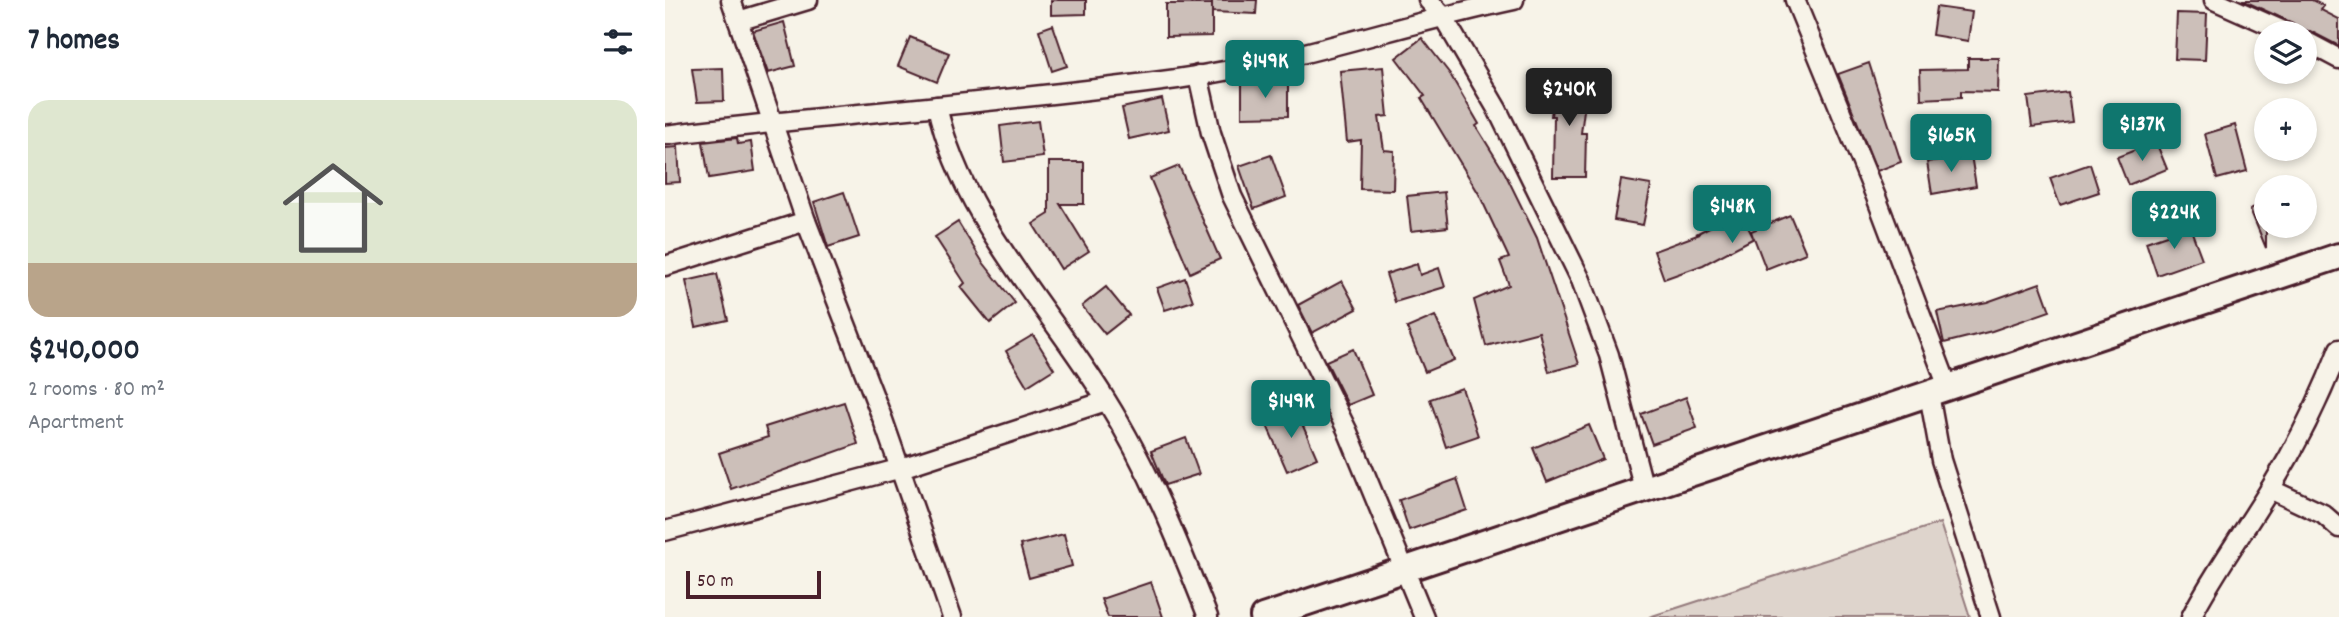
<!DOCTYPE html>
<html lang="en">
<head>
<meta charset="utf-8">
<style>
	:root { --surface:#fff; --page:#f2f2f3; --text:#1f2937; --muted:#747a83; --line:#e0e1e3; --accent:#0f766e }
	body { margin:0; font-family:Dekko,sans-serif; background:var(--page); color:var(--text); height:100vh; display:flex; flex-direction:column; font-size:26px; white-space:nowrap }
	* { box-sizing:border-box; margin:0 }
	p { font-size:23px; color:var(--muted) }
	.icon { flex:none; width:38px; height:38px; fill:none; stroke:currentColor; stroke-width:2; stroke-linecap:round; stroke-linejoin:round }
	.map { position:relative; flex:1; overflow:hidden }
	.details { display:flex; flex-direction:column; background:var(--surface); width:665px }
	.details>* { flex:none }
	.controls { position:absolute; left:1589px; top:21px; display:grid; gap:14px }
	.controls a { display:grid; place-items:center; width:63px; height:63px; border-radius:50%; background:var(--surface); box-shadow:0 4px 10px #0003; font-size:35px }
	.scale { position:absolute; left:21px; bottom:18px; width:135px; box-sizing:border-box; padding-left:7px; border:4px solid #4a1f2b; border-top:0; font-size:19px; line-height:24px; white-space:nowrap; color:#4a1f2b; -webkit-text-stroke:5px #f7f3e8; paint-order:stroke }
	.price { position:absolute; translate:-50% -60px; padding:0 16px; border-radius:7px; background:var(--accent); color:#fff; font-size:23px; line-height:46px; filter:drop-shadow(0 2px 4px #0008) }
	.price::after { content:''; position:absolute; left:50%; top:42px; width:21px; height:16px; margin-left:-10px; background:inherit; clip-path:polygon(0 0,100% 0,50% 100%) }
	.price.on { background:#222; color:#fff }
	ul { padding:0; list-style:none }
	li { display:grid; align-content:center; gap:14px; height:371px; padding:0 28px }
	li+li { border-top:2px solid var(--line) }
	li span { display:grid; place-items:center; height:217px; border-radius:21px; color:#555 }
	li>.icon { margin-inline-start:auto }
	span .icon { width:126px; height:126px; fill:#fffc; stroke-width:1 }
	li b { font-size:30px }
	h2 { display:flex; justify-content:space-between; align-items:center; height:84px; padding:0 28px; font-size:30px }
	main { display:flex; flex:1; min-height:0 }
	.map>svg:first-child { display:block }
</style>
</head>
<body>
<main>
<section class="details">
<h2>7 homes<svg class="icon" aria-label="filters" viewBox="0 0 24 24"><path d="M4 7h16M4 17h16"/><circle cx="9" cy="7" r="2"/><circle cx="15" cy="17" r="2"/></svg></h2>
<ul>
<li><span style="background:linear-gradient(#dfe7d0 75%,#b9a48a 0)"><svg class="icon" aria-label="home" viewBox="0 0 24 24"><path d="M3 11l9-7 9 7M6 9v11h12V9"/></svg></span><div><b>$240,000</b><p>2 rooms · 80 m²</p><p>Apartment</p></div></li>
</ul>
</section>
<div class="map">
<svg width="1674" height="617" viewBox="0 0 1674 617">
	<rect width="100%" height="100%" fill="#f7f3e8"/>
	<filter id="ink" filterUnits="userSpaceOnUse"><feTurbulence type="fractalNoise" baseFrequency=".0143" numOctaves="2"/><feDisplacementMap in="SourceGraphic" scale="14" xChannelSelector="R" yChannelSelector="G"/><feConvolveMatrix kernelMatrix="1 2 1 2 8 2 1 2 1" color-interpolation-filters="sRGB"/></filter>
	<g filter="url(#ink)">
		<polygon fill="#ded4cc" stroke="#947a7c" stroke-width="2" points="1275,523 1305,617 984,617"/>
		<g fill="#ccbfb9" stroke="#4a1f2b" stroke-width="2">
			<polygon points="386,0 421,0 421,14 386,15"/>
			<polygon points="547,0 592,0 591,14 547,12"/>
			<polygon points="1577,0 1647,0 1659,6 1656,10 1674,19 1674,46 1645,31 1634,31 1628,23"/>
			<polygon points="501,4 547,4 547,36 501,37"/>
			<polygon points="1271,7 1307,12 1303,41 1267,35"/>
			<polygon points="1512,13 1542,14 1540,60 1510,59"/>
			<polygon points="119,22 130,66 103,73 88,31"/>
			<polygon points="388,25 402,66 387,71 374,30"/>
			<polygon points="245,37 284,53 272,82 233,66"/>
			<polygon points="757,38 785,74 814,124 811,126 840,173 872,238 914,364 884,372 874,332 821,346 809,300 844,285 835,261 844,258 814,194 756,98 760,96 731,58"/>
			<polygon points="1303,58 1334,58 1333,92 1296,91 1296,97 1256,99 1255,70 1303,69"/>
			<polygon points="1204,63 1236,162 1212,171 1173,74"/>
			<polygon points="718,67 723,116 714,117 719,150 729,151 728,190 695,189 696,140 682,142 675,71"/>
			<polygon points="58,68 59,101 32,102 27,69"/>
			<polygon points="891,77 923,80 916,133 921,133 920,177 888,177 889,116 886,116"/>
			<polygon points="577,84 623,84 623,116 577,117"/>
			<polygon points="1403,92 1407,122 1367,127 1363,97"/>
			<polygon points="497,99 504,130 464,139 457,108"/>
			<polygon points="373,121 378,157 339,162 335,126"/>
			<polygon points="1570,125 1582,171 1552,179 1540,134"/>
			<polygon points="72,138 73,144 86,142 90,171 44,178 38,142"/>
			<polygon points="1491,142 1502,169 1463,185 1452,157"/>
			<polygon points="13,147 15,182 0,183 0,148"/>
			<polygon points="606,155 621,197 589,209 574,166"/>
			<polygon points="1306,155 1311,186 1267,194 1262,162"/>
			<polygon points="384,162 419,162 419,204 395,204 424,251 396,269 368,224 384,214"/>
			<polygon points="1425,164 1434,192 1395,205 1385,178"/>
			<polygon points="514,166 555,259 525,273 485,178"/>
			<polygon points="956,180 986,185 978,225 949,220"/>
			<polygon points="179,192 194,237 163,247 149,202"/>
			<polygon points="779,192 783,227 746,231 742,196"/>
			<polygon points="1601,202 1601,248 1585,209"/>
			<polygon points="1075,211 1088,237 1086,231 1125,215 1141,253 1101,269 1089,238 1038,265 999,279 989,251 1035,234 1031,234"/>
			<polygon points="293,222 317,261 350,303 325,323 296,287 300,283 270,237"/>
			<polygon points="1525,227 1537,259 1492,275 1481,242"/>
			<polygon points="752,264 755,275 774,268 780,287 730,302 721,274"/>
			<polygon points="52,274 63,320 31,327 21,281"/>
			<polygon points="520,278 528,301 500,310 492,288"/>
			<polygon points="677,281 692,309 647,333 633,305"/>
			<polygon points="1375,283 1385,311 1327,331 1279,343 1272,312 1322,302"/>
			<polygon points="441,287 464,315 440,334 417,306"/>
			<polygon points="770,316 789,360 760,372 742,328"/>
			<polygon points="368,335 389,369 362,386 341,351"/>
			<polygon points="688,349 707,395 683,405 661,361"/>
			<polygon points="797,388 813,436 781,447 765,399"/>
			<polygon points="1021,397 1032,428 987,444 976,414"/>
			<polygon points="179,402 193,444 66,489 54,453 103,437 100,427"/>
			<polygon points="631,410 652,458 622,471 601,423"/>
			<polygon points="924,425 938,459 882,482 868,448"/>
			<polygon points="521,438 534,474 500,485 486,451"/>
			<polygon points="792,479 802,510 744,530 734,500"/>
			<polygon points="399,534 407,566 364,578 355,545"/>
			<polygon points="486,582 498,617 443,617 436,599"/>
		</g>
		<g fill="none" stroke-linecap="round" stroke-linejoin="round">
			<g stroke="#4a1f2b" stroke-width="23">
				<g id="minor">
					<polyline points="66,0 141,221 218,420 287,617"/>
					<polyline points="763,0 777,15 832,109 916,280 944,355 979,489"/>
					<polyline points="1130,0 1211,197 1283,387"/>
					<polyline points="1549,0 1623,33"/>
					<polyline points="73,21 143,0"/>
					<polyline points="1640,41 1674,59"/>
					<polyline points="533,75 546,133 567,196 682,430 759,617"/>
					<path d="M272 106C296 218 383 305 441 400 483 467 514 543 543 617"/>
					<path d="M0 135C170 114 342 102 512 79 626 63 736 24 849 0"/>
					<polyline points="0,266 141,221"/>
					<polyline points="1264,394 1276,460 1326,617"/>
					<polyline points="1605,489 1658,514 1674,528"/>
					<polyline points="0,531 233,469 441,401"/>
					<path d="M1526 617C1549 572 1579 532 1605 489 1632 445 1656 396 1674 349"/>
				</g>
			</g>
			<g stroke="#4a1f2b" stroke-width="30">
				<polyline id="secondary" points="598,617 1674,256"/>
			</g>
			<use href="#minor" stroke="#f7f3e8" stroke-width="18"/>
			<use href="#secondary" stroke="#f7f3e8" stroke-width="24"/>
		</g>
	</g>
</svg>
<div class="controls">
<a><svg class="icon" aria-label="layers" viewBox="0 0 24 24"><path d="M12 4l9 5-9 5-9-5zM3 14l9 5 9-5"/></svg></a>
<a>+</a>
<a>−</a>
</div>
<div class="scale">50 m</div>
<b class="price" style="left:600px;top:100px">$149K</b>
<b class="price on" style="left:904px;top:128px">$240K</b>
<b class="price" style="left:1477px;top:163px">$137K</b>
<b class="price" style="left:1286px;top:174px">$165K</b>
<b class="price" style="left:1067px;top:245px">$148K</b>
<b class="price" style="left:1509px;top:251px">$224K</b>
<b class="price" style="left:626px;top:440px">$149K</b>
</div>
</main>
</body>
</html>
